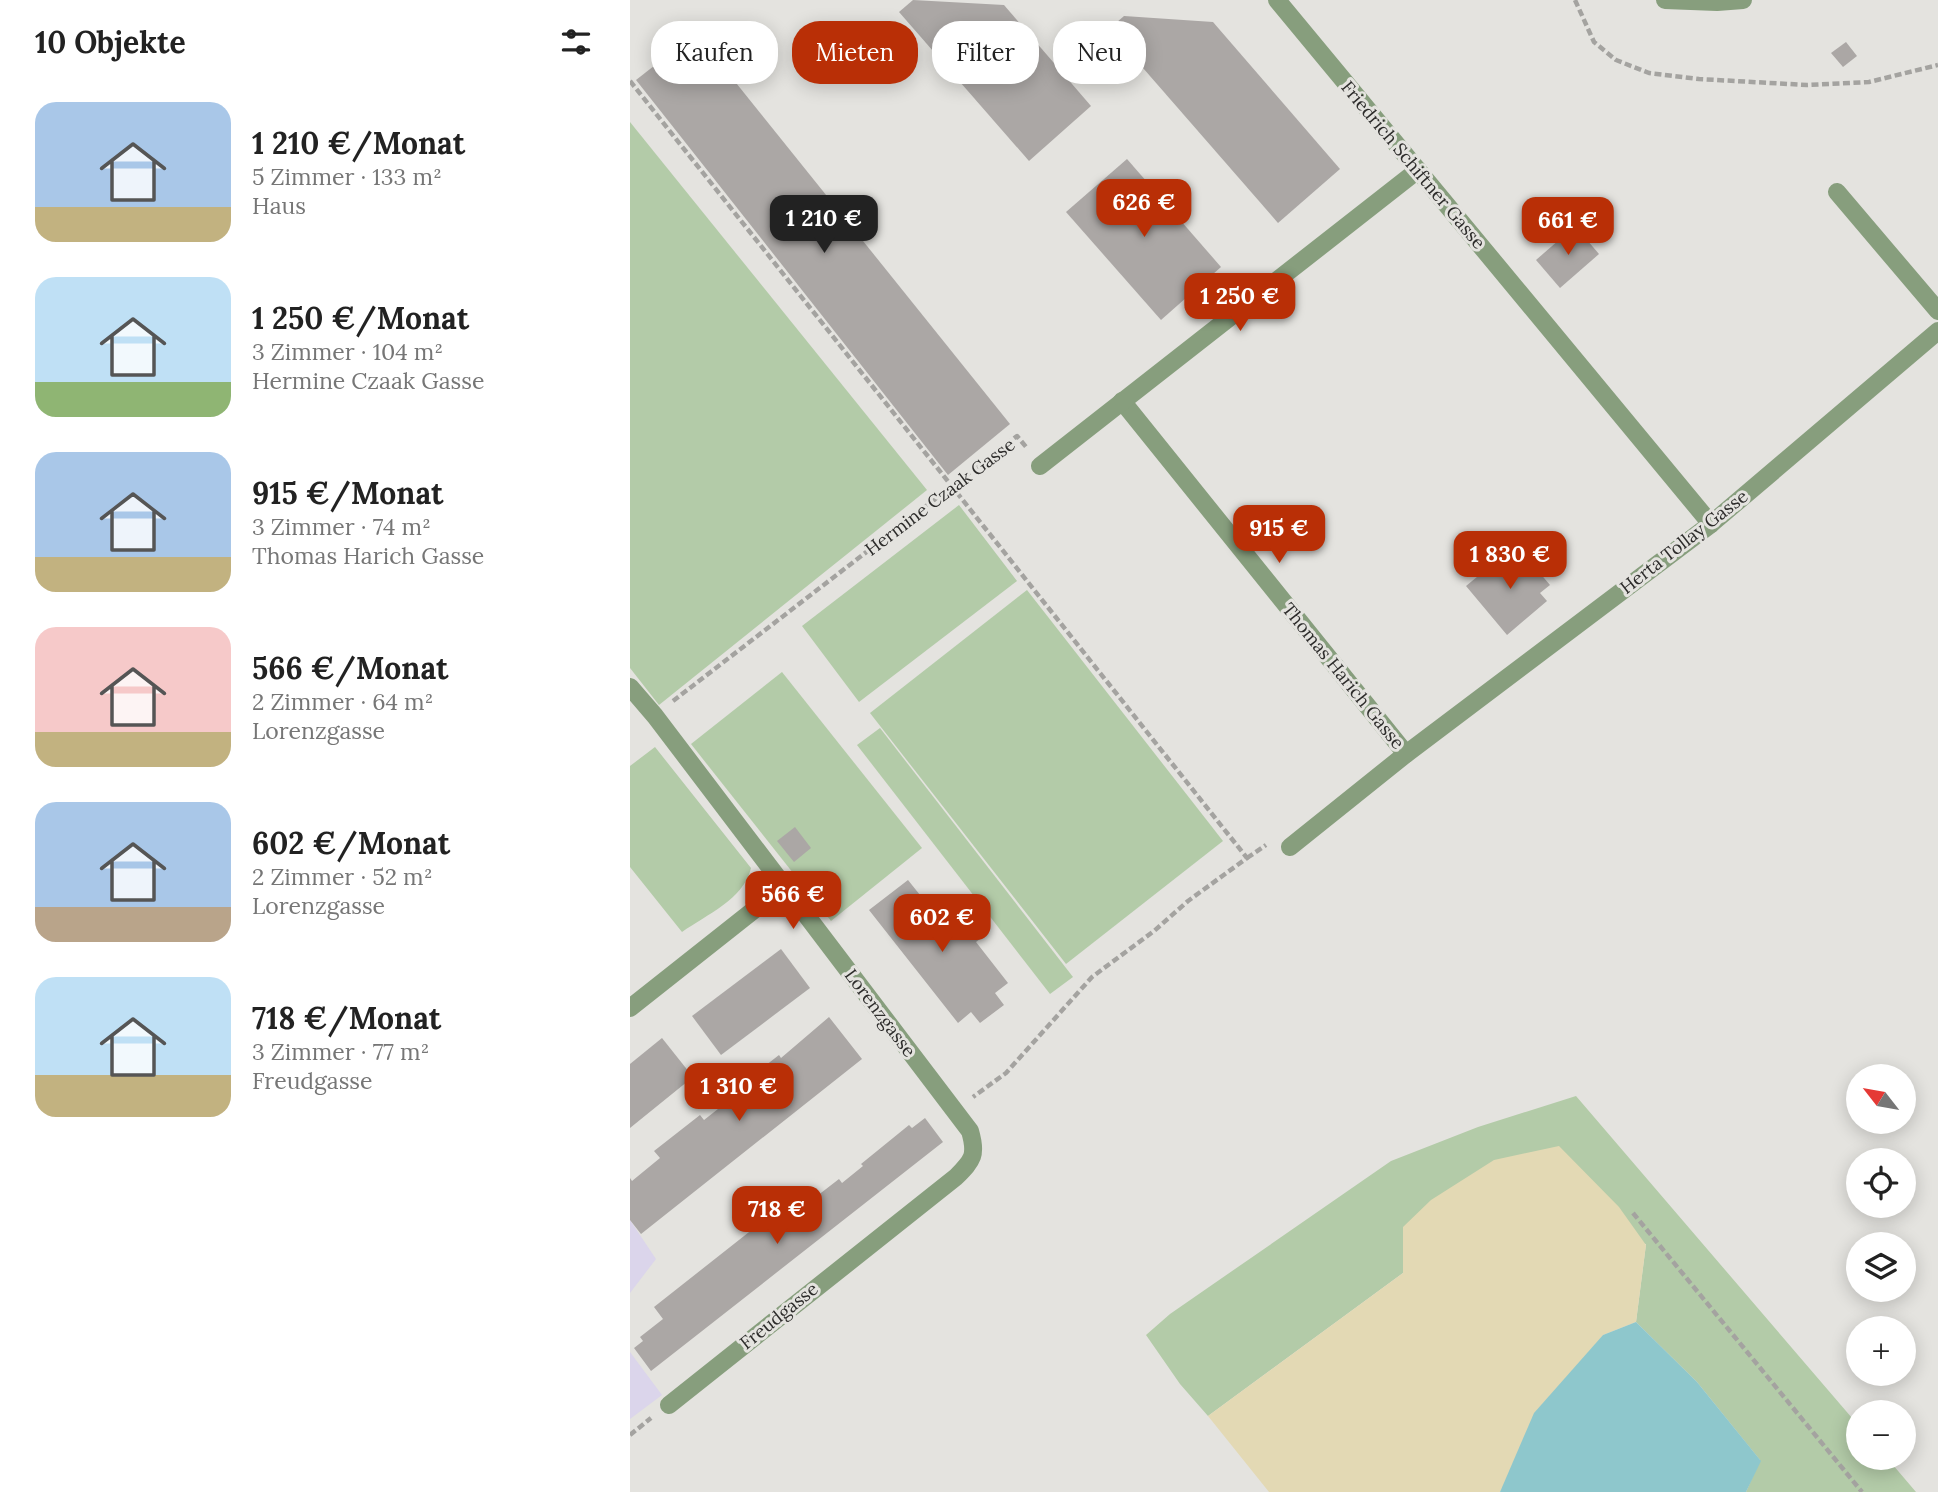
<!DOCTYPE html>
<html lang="de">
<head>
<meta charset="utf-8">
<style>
	:root { --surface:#fff; --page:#f6f6f6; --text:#222; --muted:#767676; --accent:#b92f06 }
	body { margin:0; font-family:Lora,serif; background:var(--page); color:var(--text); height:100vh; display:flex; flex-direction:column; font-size:26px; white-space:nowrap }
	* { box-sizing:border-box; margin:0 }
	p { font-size:23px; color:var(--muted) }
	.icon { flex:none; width:38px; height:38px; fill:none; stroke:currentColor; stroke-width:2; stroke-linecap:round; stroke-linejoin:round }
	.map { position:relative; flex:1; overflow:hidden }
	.side { display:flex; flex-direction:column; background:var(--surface); width:630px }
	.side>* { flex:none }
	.top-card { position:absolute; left:21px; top:21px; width:665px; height:63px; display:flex; gap:14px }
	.needle { width:46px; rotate:301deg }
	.buttons { position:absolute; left:1216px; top:1064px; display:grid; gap:14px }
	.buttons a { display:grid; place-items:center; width:70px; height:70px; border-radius:50%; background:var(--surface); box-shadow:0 4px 18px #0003; font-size:35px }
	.price { position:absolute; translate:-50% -60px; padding:0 16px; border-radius:14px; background:var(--accent); color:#fff; font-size:23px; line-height:46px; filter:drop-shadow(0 2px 4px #0008) }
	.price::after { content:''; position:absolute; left:50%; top:42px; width:21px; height:16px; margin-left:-10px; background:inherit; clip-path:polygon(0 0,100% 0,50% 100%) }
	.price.current { background:#222; color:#fff }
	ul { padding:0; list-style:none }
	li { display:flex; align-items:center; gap:21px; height:175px; padding:0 35px }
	li span { display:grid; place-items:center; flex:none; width:196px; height:140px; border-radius:21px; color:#555 }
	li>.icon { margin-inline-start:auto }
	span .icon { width:84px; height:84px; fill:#fffc; stroke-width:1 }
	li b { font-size:30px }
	h2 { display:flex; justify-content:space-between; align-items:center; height:84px; padding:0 35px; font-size:30px }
	.chip { padding:0 24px; border-radius:28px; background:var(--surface); box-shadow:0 4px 18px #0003; font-size:24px; line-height:63px }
	.chip.current { background:var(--accent); color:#fff }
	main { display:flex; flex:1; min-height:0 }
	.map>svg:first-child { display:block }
</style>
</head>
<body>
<main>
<section class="side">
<h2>10 Objekte<svg class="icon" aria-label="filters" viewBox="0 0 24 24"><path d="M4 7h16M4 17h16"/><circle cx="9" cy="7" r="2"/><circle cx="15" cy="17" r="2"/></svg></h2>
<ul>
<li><span style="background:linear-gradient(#a9c7e8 75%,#c2b280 0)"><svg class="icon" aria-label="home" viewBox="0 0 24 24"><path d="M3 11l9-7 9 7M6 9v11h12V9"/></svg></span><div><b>1 210 €/Monat</b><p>5 Zimmer · 133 m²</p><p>Haus</p></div></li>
<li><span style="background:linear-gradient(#bfe0f5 75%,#8fb573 0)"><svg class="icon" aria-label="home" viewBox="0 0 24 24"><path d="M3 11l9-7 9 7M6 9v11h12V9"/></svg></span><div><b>1 250 €/Monat</b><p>3 Zimmer · 104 m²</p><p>Hermine Czaak Gasse</p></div></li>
<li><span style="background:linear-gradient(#a9c7e8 75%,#c2b280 0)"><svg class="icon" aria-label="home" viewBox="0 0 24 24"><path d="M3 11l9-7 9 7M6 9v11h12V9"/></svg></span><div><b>915 €/Monat</b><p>3 Zimmer · 74 m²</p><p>Thomas Harich Gasse</p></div></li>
<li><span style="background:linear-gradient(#f6c9c9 75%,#c2b280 0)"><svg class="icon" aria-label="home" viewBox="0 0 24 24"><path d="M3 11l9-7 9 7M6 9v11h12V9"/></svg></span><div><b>566 €/Monat</b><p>2 Zimmer · 64 m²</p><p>Lorenzgasse</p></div></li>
<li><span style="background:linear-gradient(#a9c7e8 75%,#b9a48a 0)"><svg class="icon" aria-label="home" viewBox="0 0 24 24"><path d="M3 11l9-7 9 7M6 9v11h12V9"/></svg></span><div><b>602 €/Monat</b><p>2 Zimmer · 52 m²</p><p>Lorenzgasse</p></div></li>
<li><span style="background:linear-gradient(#bfe0f5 70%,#c2b280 0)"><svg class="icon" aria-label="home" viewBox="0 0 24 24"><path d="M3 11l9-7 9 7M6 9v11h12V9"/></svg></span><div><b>718 €/Monat</b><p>3 Zimmer · 77 m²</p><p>Freudgasse</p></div></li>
</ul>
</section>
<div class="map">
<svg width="1308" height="1492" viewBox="0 0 1308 1492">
	<rect width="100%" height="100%" fill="#e4e3df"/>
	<g fill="#dbd5eb">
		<polygon points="0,1220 26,1259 0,1293"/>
		<polygon points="0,1352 32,1395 0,1419"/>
	</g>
	<g fill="#b3cba8">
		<polygon points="0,122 297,490 29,705 0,668"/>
		<polygon points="329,505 387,581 229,702 172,626"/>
		<polygon points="397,590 593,841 436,964 240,713"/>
		<polygon points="152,672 292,848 201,921 61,744"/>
		<polygon points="250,728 443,977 420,994 227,745"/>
		<path d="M25 747 121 868C114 899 76 915 52 932L0 867V766Z"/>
		<polygon points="946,1096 1228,1425 1228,1458 1257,1458 1286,1492 1116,1492 1130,1460 1067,1382 1006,1322 1016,1244 773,1227 773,1273 578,1416 550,1384 516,1335 540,1314 761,1161 848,1127"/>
	</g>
	<polygon fill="#e3d9b4" points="929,1146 989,1207 1016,1245 1006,1322 973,1335 870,1492 639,1492 578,1416 773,1273 773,1227 801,1200 864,1160"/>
	<polygon fill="#8ec7cc" points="1006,1322 1067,1382 1131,1461 1116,1492 870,1492 904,1413 973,1335"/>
	<g fill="#aba7a5">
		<polygon points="283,0 374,5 461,106 399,161 269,12"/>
		<polygon points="494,16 583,22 710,169 648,223 479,29"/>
		<polygon points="66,33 380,424 318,475 6,80"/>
		<polygon points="1216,42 1227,56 1213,67 1201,53"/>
		<polygon points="497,159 591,267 531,320 436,212"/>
		<polygon points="945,226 969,254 930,288 906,260"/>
		<polygon points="891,551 920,585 910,593 917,601 877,635 836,586 876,553 881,559"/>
		<polygon points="165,827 181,848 164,862 147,841"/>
		<polygon points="278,880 318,930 335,917 351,938 346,942 378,983 365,993 374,1005 350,1023 341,1012 328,1023 239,910"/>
		<polygon points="151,949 180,988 91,1055 62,1016"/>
		<polygon points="199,1017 232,1059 11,1234 0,1220 0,1178 2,1181 30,1158 24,1151 70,1115 74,1120 107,1094 104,1090 149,1055 151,1058"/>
		<polygon points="32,1038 63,1077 0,1128 0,1064"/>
		<polygon points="295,1118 313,1142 21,1371 4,1348 13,1341 10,1337 33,1319 24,1307 166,1195 174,1206 209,1179 212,1183 233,1166 231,1164 279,1125 282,1128"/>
	</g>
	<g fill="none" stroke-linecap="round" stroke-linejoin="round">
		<g stroke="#a4a3a0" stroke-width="4.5" stroke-dasharray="7 3.5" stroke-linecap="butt">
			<polyline points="945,0 964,42 986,60 1019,73 1069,79 1177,85 1239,82 1308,65"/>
			<polyline points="0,81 617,858 558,901 524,931 462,977 376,1073 343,1097"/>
			<polyline points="43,701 387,436 397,448"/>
			<polyline points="617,858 636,845"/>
			<polyline points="1003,1213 1232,1492"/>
			<polyline points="0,1435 21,1418"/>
		</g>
		<g stroke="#879e7d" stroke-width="18">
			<polyline points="647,0 1081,524"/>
			<polyline points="1207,192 1308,311"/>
			<polyline points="492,401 776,754"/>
			<polyline points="410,466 788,170"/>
			<path d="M0 687 25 716 340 1131C347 1155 343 1160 326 1177L39 1405"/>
			<polyline points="660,847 776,754 1081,524 1308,331"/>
			<polyline points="0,1008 153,887"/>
		</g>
		<polyline stroke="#879e7d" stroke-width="18" points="1035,0 1087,2 1113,0"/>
	</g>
	<g text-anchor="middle" stroke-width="6" stroke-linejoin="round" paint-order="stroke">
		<g font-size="18" fill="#2d2c2b" stroke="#e4e3df">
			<text transform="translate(783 165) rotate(50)" y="6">Friedrich Schiftner Gasse</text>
			<text transform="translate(310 497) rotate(-37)" y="6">Hermine Czaak Gasse</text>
			<text transform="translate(1054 542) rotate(-38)" y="6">Herta Tollay Gasse</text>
			<text transform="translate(713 676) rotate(51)" y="6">Thomas Harich Gasse</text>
			<text transform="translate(250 1013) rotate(53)" y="6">Lorenzgasse</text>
			<text transform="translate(149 1316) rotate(-39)" y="6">Freudgasse</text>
		</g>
	</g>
</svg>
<div class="buttons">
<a><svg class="needle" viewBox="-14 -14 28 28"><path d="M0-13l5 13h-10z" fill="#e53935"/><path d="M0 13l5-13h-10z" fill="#767676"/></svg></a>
<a><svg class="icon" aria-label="locate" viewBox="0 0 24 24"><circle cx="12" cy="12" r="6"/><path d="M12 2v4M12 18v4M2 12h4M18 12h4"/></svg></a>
<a><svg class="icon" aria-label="layers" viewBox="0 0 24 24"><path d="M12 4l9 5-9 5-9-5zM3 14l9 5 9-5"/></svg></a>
<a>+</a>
<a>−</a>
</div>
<b class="price" style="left:514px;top:239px">626 €</b>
<b class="price current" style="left:194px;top:255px">1 210 €</b>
<b class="price" style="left:938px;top:257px">661 €</b>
<b class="price" style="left:610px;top:333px">1 250 €</b>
<b class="price" style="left:649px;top:565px">915 €</b>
<b class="price" style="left:880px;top:591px">1 830 €</b>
<b class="price" style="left:163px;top:931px">566 €</b>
<b class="price" style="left:312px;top:954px">602 €</b>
<b class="price" style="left:109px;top:1123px">1 310 €</b>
<b class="price" style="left:147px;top:1246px">718 €</b>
<div class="top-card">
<a class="chip">Kaufen</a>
<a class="chip current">Mieten</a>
<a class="chip">Filter</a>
<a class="chip">Neu</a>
</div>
</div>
</main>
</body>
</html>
